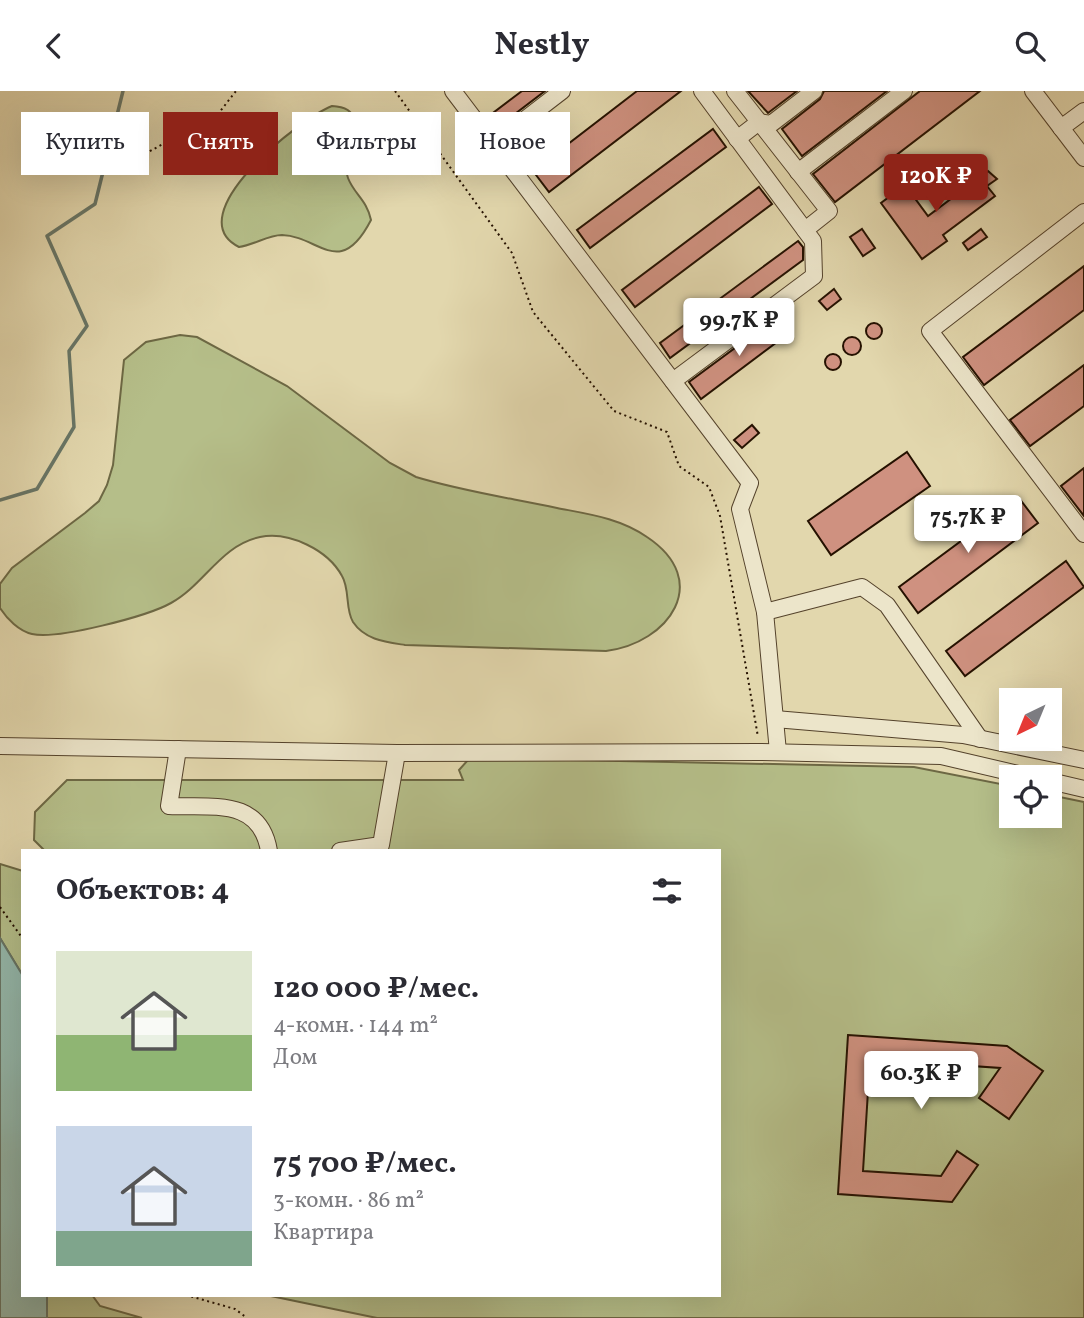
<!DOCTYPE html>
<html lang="ru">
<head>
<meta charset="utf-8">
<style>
	:root { --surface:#fff; --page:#f2f2f3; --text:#2b2b33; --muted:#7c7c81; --accent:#8f2418 }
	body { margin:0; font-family:Vollkorn,serif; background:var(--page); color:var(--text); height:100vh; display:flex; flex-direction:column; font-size:26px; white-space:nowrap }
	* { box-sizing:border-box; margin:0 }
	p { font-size:23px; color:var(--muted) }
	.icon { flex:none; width:38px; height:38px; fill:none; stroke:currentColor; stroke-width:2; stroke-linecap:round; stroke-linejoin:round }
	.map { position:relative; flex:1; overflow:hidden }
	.details { position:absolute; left:21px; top:758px; width:700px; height:448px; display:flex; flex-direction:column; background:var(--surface); border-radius:0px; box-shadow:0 7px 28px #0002 }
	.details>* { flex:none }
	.top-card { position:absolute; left:21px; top:21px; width:700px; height:63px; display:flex; gap:14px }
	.needle { width:46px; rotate:223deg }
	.fabs { position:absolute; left:999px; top:597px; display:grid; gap:14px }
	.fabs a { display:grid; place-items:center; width:63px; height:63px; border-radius:0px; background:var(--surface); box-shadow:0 7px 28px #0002; font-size:35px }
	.price { position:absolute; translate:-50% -60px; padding:0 16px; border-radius:7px; background:#fff; color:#222; font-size:23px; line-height:46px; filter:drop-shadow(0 2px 4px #0008) }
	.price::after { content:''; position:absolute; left:50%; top:42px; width:21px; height:16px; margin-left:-10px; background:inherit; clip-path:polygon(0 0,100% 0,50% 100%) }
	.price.active { background:var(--accent); color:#fff }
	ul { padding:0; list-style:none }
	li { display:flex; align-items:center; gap:21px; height:175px; padding:0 35px }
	li span { display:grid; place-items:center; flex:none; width:196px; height:140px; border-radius:0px; color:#555 }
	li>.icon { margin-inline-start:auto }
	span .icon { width:84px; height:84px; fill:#fffc; stroke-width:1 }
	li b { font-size:30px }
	h2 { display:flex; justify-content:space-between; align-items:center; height:84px; padding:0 35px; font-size:30px }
	.tag { padding:0 24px; border-radius:0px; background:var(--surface); box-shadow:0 7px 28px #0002; font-size:24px; line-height:63px }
	.tag.active { background:var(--accent); color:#fff }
	header { display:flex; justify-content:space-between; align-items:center; height:91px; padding:0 35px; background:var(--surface); font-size:32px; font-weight:700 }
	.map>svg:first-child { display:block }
</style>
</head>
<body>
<header><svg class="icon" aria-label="back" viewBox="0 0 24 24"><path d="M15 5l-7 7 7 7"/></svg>Nestly<svg class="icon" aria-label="search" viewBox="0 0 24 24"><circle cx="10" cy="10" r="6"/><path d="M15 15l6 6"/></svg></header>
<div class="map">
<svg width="1084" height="1227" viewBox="0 0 1084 1227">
	<rect width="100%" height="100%" fill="#e2d7ad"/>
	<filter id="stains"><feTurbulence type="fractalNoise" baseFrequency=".00286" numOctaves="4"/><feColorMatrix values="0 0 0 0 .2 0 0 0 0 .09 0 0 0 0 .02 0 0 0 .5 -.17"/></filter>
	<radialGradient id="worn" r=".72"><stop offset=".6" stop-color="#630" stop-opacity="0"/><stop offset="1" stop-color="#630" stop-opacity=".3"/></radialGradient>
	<g fill="#b5be89" stroke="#6d6844" stroke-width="2">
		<path d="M332 15C378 17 340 67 348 87 354 103 367 109 371 129 340 189 319 145 282 144 268 144 254 154 239 156 177 125 299 28 332 15Z"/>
		<path d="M180 244 197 246 287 295 390 372 416 386C462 400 510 407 557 417 588 423 620 427 647 446 713 490 669 552 606 560L405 554C386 551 365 549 353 531 345 518 350 498 342 485 328 459 289 440 260 446 221 454 204 494 171 512 148 525 57 549 32 543 19 540 7 528 0 517V493L12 477 85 422 99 410 107 394 113 374 124 269 146 251Z"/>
		<polygon points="477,667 914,676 1011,695 1012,724 1050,724 1050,704 1084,711 1084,1227 377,1227 266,1204 719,1204 719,760 45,760 34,749 35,721 67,689 463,689 459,679 468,669"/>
		<polygon points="0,773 23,780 23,885 0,847"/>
		<polygon points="47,1204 92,1204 100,1215 142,1227 47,1227"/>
	</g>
	<polygon fill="#95b9ac" stroke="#687667" stroke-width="2" points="0,847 23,885 23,1204 47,1204 47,1227 0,1227"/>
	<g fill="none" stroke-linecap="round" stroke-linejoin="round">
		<polyline stroke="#687667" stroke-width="3.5" points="0,409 37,398 74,336 69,260 87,235 47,145 95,113 123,0"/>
	</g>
	<g fill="#cf9180" stroke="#251100" stroke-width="2">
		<polygon points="522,0 545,0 498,36 489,25"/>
		<polygon points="637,0 681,0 549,101 533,80"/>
		<polygon points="748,0 797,0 768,22"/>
		<polygon points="824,0 887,0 802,65 782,38 820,8"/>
		<polygon points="920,0 980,0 835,111 813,83"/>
		<polygon points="713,38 726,56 590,157 577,139"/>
		<polygon points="988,80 997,88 987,95 995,105 943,144 947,150 922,168 881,112 905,94 928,125"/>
		<polygon points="759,96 772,113 635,216 622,199"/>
		<polygon points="862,138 875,157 863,165 850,146"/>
		<polygon points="981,138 987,146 968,159 963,152"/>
		<polygon points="798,150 803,156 803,169 670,267 660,252"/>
		<polygon points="1084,175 1084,219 984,294 963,266"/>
		<polygon points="834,198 841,208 827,219 819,210"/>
		<polygon points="777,226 789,242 701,308 689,291"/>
		<circle cx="874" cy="240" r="8"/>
		<circle cx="852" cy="255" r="9"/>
		<circle cx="833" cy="271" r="8"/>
		<polygon points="1084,274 1084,315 1030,355 1010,329"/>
		<polygon points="752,334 759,342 742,357 734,349"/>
		<polygon points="907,361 930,395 831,464 808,430"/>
		<polygon points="1084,377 1084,425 1061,395"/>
		<polygon points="1019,407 1038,432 918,522 899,496"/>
		<polygon points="1066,470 1084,496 965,585 946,560"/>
		<polygon points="848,944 1007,955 1043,980 1009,1028 979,1007 1000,977 870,968 863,1080 941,1085 957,1060 978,1074 952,1111 838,1103"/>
	</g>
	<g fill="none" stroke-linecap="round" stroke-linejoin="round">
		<g stroke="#54422b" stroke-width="18">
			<g id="minor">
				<polyline points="453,0 750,392 740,418 765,521 778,661"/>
				<polyline points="735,0 829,120 805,139"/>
				<polyline points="1033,0 1084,67"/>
				<polyline points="1061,37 1084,20"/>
				<polyline points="737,48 759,31 771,33 814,0"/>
				<polyline points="493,53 562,0"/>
				<polyline points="798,81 904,0"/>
				<polyline points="1084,121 930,240 1084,443"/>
				<polyline points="673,290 814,185 813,150 702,0"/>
				<polyline points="765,521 862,496 887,514 980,648"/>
				<polyline points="775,628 963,644 1084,669"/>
				<polyline points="0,655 397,662 761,661 941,665 1031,686"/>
				<path d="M178 658 169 715C212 717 260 706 269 760"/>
				<polyline points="1050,690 1084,698"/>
				<polyline points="340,760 381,754 397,662"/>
			</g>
		</g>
		<g stroke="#251100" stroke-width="2" stroke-dasharray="2 3.5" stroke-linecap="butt">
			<polyline points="395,0 512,162 533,221 614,320 667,341 679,375 709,396 720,425 758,646"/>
			<polyline points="58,44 119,77 218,23 236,0"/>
			<polyline points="0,816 23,848"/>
			<polyline points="186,1204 235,1218 247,1227"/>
		</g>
		<use href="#minor" stroke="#ece5ca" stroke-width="16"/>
	</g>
	<rect width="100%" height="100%" filter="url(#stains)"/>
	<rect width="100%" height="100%" fill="url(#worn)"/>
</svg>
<div class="fabs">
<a><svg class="needle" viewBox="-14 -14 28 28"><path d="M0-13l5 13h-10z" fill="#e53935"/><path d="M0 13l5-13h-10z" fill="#7c7c81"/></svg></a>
<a><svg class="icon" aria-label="locate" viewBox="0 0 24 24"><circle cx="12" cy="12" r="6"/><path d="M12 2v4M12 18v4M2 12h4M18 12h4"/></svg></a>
</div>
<b class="price active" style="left:936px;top:123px">120K ₽</b>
<b class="price" style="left:739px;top:267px">99.7K ₽</b>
<b class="price" style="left:968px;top:464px">75.7K ₽</b>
<b class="price" style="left:921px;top:1020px">60.3K ₽</b>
<div class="top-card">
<a class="tag">Купить</a>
<a class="tag active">Снять</a>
<a class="tag">Фильтры</a>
<a class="tag">Новое</a>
</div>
<section class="details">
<h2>Объектов: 4<svg class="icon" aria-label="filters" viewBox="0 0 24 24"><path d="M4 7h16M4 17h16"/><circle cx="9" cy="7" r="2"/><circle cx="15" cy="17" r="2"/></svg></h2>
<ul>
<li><span style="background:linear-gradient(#dfe7d0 60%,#8fb573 0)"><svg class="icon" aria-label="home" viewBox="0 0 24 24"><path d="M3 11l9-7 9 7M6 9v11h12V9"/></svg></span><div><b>120 000 ₽/мес.</b><p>4-комн. · 144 m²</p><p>Дом</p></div></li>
<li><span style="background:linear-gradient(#c9d6e8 75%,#7fa58c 0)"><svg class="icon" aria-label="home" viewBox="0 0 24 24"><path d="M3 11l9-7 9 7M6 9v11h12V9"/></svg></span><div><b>75 700 ₽/мес.</b><p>3-комн. · 86 m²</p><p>Квартира</p></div></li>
</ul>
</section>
</div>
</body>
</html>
